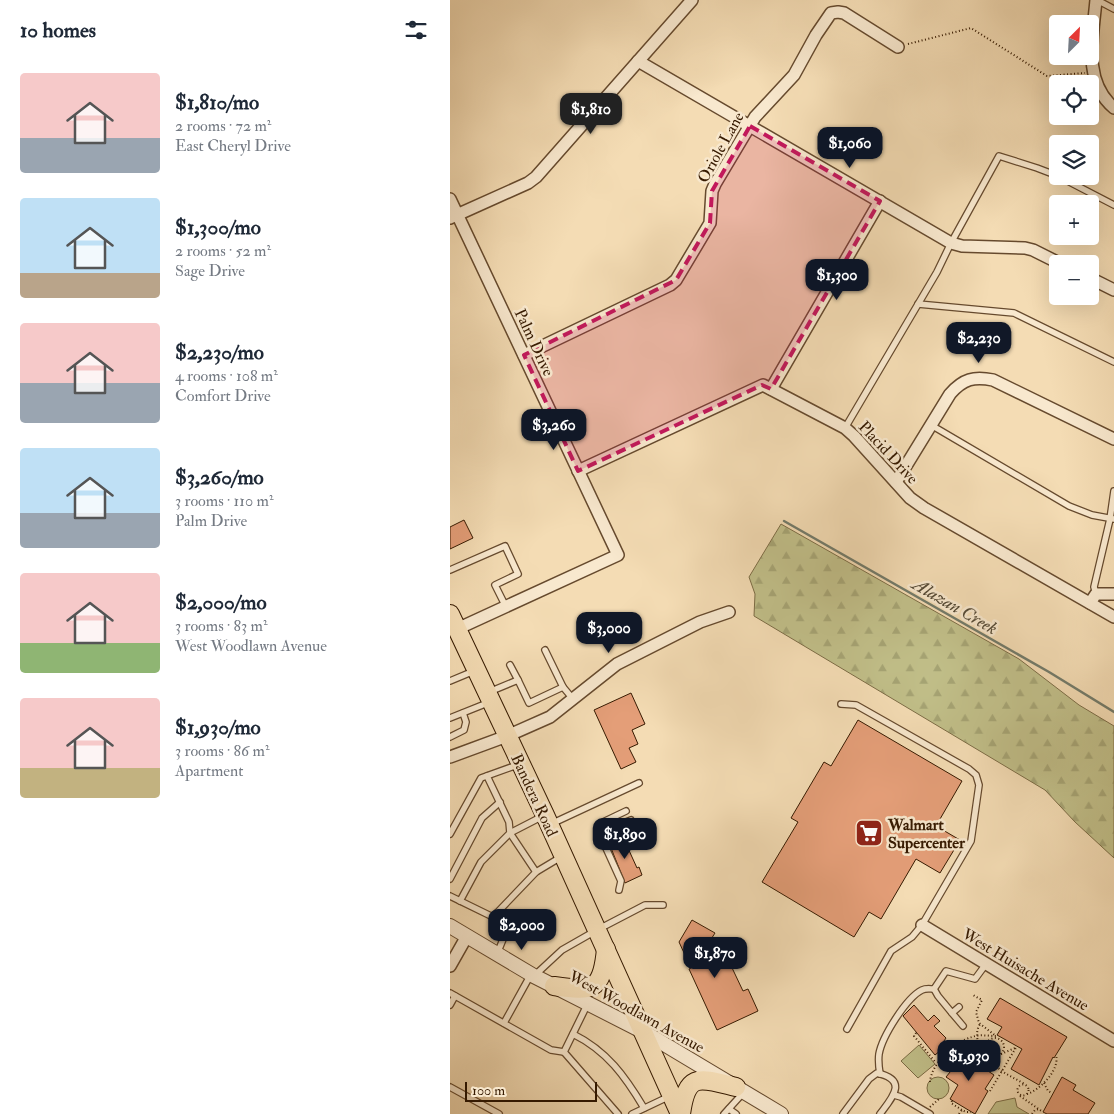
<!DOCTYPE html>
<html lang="en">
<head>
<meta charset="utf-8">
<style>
	:root { --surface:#fff; --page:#f6f6f7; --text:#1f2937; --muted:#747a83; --accent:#111827 }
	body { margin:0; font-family:"IM FELL Double Pica",serif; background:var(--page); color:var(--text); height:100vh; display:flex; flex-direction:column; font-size:19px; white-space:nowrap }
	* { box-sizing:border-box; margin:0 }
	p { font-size:16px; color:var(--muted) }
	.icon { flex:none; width:28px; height:28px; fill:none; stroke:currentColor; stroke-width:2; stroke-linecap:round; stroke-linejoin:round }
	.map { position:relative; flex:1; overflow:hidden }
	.side { display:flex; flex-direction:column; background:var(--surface); width:450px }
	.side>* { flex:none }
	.needle { width:32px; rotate:24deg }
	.buttons { position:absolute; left:599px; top:15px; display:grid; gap:10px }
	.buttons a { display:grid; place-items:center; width:50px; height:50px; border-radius:5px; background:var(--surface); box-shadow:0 5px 20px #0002; font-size:25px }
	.scale { position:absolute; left:15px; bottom:12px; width:132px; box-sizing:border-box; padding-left:5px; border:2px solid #361a01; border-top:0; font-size:14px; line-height:18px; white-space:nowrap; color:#361a01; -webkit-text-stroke:4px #f8e8ce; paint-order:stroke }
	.price { position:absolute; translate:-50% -42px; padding:0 11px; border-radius:10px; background:var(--accent); color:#fff; font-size:16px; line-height:32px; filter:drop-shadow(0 1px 2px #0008) }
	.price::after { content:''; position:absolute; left:50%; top:30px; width:15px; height:11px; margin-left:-8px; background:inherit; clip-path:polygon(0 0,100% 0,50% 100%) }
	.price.current { background:#222; color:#fff }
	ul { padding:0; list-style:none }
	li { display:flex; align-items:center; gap:15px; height:125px; padding:0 20px }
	li span { display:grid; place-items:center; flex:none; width:140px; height:100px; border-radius:5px; color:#555 }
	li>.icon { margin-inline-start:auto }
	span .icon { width:60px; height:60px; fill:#fffc; stroke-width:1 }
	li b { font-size:21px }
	h2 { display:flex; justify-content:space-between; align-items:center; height:60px; padding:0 20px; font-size:21px }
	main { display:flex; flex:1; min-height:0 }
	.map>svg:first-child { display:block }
</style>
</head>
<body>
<main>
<section class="side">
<h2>10 homes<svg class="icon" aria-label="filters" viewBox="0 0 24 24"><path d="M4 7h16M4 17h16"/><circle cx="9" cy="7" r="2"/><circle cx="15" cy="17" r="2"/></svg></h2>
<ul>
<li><span style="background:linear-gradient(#f6c9c9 65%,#9aa5b1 0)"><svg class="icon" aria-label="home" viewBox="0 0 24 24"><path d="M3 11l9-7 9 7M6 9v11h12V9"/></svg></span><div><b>$1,810/mo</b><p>2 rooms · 72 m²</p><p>East Cheryl Drive</p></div></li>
<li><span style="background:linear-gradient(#bfe0f5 75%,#b9a48a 0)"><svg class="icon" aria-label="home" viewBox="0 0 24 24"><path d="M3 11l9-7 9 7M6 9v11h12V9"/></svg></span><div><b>$1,300/mo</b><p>2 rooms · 52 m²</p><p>Sage Drive</p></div></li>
<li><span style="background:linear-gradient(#f6c9c9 60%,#9aa5b1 0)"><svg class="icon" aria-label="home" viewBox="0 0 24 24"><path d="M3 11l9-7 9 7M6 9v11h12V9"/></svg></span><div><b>$2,230/mo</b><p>4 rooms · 108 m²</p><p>Comfort Drive</p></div></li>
<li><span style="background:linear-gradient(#bfe0f5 65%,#9aa5b1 0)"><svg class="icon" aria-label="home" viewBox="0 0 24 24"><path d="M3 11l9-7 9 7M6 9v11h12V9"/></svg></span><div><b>$3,260/mo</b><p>3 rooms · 110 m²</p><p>Palm Drive</p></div></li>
<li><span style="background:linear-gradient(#f6c9c9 70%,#8fb573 0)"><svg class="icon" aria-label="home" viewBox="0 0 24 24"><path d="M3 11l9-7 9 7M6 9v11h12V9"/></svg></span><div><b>$2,000/mo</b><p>3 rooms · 83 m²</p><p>West Woodlawn Avenue</p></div></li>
<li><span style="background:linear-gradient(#f6c9c9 70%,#c2b280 0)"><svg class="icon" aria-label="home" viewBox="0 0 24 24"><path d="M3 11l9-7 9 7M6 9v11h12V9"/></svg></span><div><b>$1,930/mo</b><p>3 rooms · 86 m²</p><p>Apartment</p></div></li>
</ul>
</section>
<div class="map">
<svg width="664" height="1114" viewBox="0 0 664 1114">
	<defs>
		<pattern id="forest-firs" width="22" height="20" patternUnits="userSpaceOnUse" patternTransform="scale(1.25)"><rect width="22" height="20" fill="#c1bf89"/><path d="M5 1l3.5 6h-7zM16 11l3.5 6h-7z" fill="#a6a474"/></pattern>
	</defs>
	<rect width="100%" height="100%" fill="#f4dcb4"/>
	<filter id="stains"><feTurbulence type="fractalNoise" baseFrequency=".004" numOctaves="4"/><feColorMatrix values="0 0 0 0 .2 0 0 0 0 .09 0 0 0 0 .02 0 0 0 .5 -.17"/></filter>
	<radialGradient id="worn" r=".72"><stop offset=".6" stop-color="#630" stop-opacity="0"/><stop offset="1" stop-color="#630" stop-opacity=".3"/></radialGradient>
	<polygon fill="url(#forest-firs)" stroke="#7c6c45" points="331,524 569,659 629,705 664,726 664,858 625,822 595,790 304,616 305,594 299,577"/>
	<g fill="#c1bf89" stroke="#7c6c45">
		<polygon points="469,1045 485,1064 468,1078 451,1061"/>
		<circle cx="488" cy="1088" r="11"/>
		<polygon points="565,1098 567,1107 579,1114 538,1114 546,1102"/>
	</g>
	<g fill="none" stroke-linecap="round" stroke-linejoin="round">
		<polyline stroke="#737b6a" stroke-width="2.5" points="334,521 599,672 664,712"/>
	</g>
	<g fill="#e49e78" stroke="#361a01">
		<polygon points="14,520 23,538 0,549 0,527"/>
		<polygon points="181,693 195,724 182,730 188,744 179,748 186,762 171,769 144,710"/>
		<polygon points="408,720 512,781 486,826 510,840 490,873 466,859 431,919 419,912 404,937 312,882 348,822 341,818 374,762 381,766"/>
		<polygon points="172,835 187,868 189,867 192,875 175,883 159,843 164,841 163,839"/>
		<polygon points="242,920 265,933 258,944 264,958 275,953 293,991 298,989 308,1011 267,1030 239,969 241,968 229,942"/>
		<polygon points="550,998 617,1037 604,1058 603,1057 589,1085 561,1069 572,1049 547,1035 552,1027 537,1019"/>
		<polygon points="464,1005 478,1021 484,1015 490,1021 484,1026 496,1038 494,1041 497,1045 485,1055 453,1016"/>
		<polygon points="513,1049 522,1056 520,1059 544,1075 535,1089 538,1091 525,1114 500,1099 508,1085 496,1077 509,1061 505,1059"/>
		<polygon points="612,1077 626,1085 623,1090 645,1103 638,1114 597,1114 593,1112"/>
	</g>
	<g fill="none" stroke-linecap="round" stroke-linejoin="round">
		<g stroke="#664a2e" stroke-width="8">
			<g id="service">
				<polyline points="647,0 664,9"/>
				<polyline points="608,176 664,205"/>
				<polyline points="468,304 564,313 664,362"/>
				<polyline points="481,425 619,506 642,515 664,519"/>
				<polyline points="395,428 487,272 501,243 549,156 587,168 608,176"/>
				<polyline points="0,570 55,546 68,574 45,585 56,607"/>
				<polyline points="646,594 644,587 660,519 664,491"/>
				<polyline points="60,665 68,680"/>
				<polyline points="0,681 24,671"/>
				<polyline points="113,687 123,699"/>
				<polyline points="39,692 68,680 79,703 113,687 95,650"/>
				<polyline points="391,704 406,705 519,769 526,775 529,785 521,841 472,925 462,937 441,951 397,1029"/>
				<polyline points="0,718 40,702"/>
				<polyline points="0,737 14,730 16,722 13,713"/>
				<polyline points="101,824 189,783"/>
				<polyline points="0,834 31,778 70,764"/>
				<polyline points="151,837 149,831 153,822 176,811"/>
				<polyline points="86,872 60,833 93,816"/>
				<polyline points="0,879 32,818 50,802"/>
				<polyline points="169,890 171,881 151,837 158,829 181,820"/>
				<polyline points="0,896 43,917 56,932 47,954"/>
				<polyline points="10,901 31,862 60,833 59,822 37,776"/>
				<polyline points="43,917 86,872 111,857"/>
				<polyline points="84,976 112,950 147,930 195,905 213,905"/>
				<polyline points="484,989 488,996 502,1013 509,1007"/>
				<polyline points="0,993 101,1050 114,1052"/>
				<polyline points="138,1003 114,1052 168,1114"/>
				<polyline points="0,1005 5,996"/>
				<polyline points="502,1013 513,1026"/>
				<polyline points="54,1023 80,976"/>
				<path d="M123 1034C157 1051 175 1076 194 1108"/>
				<path d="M430 1074C429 1068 428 1061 429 1054 432 1037 456 998 472 990 476 988 480 989 484 989L496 971 525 979 536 964"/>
				<polyline points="0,1087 49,1114"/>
				<polyline points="444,1095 451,1097 480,1114"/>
				<polyline points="279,1109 286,1114"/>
				<polyline points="182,1114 220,1096"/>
				<polyline points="274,1114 294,1092"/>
				<path d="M393 1114 419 1079 427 1073C459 1080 442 1098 430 1114"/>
			</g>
		</g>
		<g stroke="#664a2e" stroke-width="14">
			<g id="minor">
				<path d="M646 0C643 36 632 81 664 108"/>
				<polyline points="188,61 501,243 512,246 575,248 583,250 611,264"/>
				<polyline points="0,199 168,555 7,629"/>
				<polyline points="0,218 78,183 86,177 242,0"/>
				<polyline points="640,278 664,290"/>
				<polyline points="74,355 220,285 226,280 260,223 262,191 265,184 305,117 344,75 366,35 381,13 388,12 394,13 448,47"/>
				<polyline points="321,389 430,201"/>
				<polyline points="128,471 313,385 395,428 404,436 460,498 474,508 664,617"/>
				<path d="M446 482 500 394C513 379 524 376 543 380L664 439"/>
				<polyline points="640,603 646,594 664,594"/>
				<polyline points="0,757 57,736 100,717 167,664 250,622 279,612"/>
				<polyline points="472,925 664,1041"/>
				<polyline points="0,966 17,936"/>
			</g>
		</g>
		<g stroke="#664a2e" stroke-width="16">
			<polyline id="tertiary" points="0,926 84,976 194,1032 331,1114"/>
		</g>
		<g stroke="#361a01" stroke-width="20">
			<g id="primary">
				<polyline points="0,614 95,815 230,1114"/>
				<path d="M104 986C143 992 152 991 156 949"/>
				<path d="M231 1114C237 1071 250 1078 286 1087"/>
			</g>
		</g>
		<g stroke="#361a01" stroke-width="2" stroke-dasharray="1 2.5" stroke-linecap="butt">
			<polyline points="458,44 521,28 597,76 635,73"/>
			<polyline points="466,1033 464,1036 486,1063"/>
			<circle cx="545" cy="1047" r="9"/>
			<path d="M539 1054C544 1070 559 1075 573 1083V1085"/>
			<polyline points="551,1054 565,1048"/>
			<path d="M526 1063C534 1051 522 1036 530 1024"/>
			<path d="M480 1082C481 1064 505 1041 522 1037 530 1034 538 1036 546 1036L529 1023 526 1012 532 1000 523 995"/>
			<polyline points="594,1083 598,1091 602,1093"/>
			<circle cx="573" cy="1090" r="5.5"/>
			<polyline points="540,1091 567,1046"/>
			<path d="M577 1094C590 1090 610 1070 606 1055"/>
			<polyline points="570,1096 593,1112"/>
			<polyline points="502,1101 501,1103 512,1110"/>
			<polyline points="480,1107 489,1099"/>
			<polyline points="509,1114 512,1110 516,1112 521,1112"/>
			<polyline points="582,1114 585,1110 589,1109"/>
		</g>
		<use href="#service" stroke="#f8e8ce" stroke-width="5.5"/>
		<use href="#minor" stroke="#f8e8ce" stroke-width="11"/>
		<use href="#tertiary" stroke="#f8e8ce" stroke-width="14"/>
		<use href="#primary" stroke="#f4dcb4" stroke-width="18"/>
	</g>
	<path fill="#c2185b" fill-opacity="0.2" stroke="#c2185b" stroke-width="4" stroke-dasharray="10 6" stroke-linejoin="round" d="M300 126 430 201 321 389 312 385 128 471 74 355 226 280 260 223 262 191Z"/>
	<defs>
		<g id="supermarket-square" transform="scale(1.4375)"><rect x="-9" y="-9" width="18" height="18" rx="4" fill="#8f2418" stroke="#f8e8ce"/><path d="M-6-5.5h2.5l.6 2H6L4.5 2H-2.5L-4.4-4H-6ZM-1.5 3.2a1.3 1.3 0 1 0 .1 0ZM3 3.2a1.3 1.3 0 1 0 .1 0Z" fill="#fff"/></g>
	</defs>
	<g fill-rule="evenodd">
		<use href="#supermarket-square" x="419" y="833"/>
	</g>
	<g text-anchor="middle" stroke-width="5" stroke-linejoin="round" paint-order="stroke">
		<g font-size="16" fill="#361a01" stroke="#f8e8ce">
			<text transform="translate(270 147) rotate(-61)" y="6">Oriole Lane</text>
			<text transform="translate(85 342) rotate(65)" y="6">Palm Drive</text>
			<text transform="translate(439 452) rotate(47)" y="6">Placid Drive</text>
			<text transform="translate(85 795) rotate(65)" y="6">Bandera Road</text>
			<text transform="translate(576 969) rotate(31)" y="6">West Huisache Avenue</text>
			<text transform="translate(187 1011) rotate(29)" y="6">West Woodlawn Avenue</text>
		</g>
		<g font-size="16" font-weight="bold" fill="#361a01" stroke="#f8e8ce" text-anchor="start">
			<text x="438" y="830">Walmart<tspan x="438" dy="18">Supercenter</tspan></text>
		</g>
		<g font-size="18" font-style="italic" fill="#554a36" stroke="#f8e8ce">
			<text transform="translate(505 606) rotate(30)" y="6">Alazan Creek</text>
		</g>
	</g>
	<rect width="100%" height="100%" filter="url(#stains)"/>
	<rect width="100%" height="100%" fill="url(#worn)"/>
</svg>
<div class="buttons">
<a><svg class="needle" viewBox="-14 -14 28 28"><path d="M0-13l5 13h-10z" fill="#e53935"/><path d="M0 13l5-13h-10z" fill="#747a83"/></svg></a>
<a><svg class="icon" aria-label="locate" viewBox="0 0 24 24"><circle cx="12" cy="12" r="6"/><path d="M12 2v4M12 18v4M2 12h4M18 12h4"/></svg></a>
<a><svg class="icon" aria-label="layers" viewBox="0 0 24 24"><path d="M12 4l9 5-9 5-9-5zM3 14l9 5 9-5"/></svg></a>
<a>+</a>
<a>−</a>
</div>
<div class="scale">100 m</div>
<b class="price current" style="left:141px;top:135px">$1,810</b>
<b class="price" style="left:400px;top:169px">$1,060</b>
<b class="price" style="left:387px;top:301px">$1,300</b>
<b class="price" style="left:529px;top:364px">$2,230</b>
<b class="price" style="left:104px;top:451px">$3,260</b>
<b class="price" style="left:159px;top:654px">$3,000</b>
<b class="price" style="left:175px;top:860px">$1,890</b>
<b class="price" style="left:72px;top:951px">$2,000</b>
<b class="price" style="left:265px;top:979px">$1,870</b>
<b class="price" style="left:519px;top:1082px">$1,930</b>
</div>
</main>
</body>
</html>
